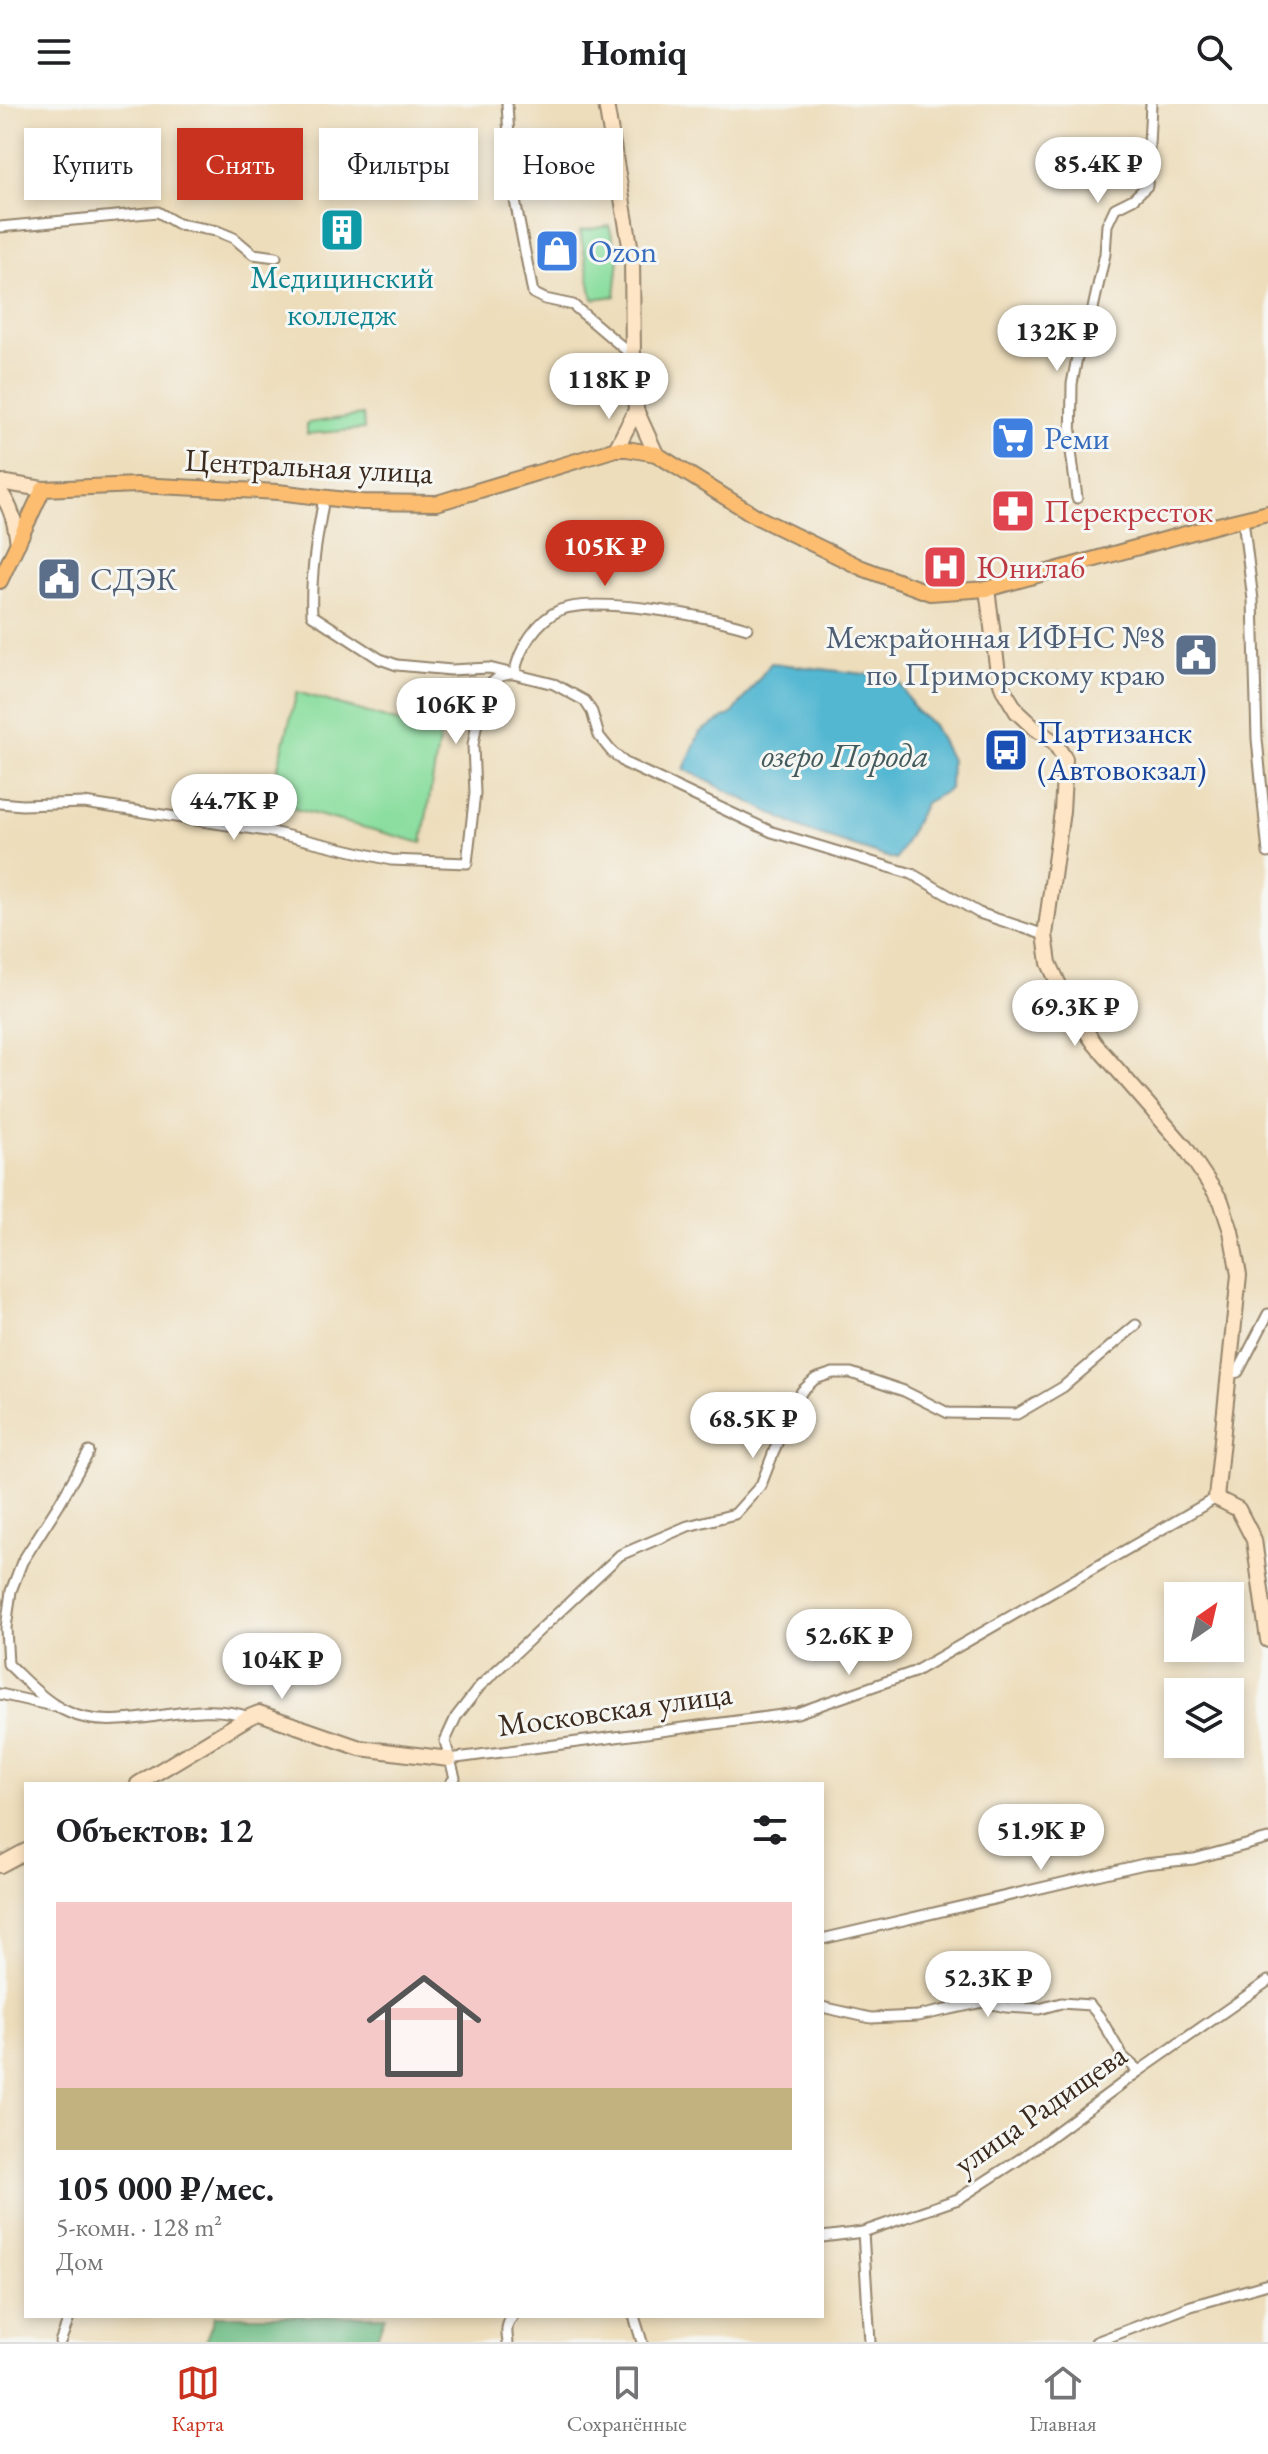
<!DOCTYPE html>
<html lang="ru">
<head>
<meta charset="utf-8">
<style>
	:root { --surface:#fff; --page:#f2f2f2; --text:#202124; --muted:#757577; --line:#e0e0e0; --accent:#c8321e }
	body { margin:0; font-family:"EB Garamond",serif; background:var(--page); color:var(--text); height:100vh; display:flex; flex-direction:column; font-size:30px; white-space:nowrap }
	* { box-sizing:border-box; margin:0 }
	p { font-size:26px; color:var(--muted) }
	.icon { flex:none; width:44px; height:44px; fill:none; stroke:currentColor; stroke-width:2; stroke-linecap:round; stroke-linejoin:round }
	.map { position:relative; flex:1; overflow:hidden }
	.details { position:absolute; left:24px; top:1678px; width:800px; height:536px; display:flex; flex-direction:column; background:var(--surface); border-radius:0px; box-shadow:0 4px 12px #0003 }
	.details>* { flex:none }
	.hud { position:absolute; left:24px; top:24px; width:800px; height:72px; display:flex; gap:16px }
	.needle { width:52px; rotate:34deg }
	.buttons { position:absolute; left:1164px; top:1478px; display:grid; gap:16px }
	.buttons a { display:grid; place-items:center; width:80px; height:80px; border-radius:0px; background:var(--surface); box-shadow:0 4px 12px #0003; font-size:40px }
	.price { position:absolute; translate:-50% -68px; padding:0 18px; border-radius:28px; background:#fff; color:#222; font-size:26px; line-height:52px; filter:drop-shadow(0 2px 4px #0008) }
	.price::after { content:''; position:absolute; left:50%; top:48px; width:24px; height:18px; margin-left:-12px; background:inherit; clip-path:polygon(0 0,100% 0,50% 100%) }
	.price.selected { background:var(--accent); color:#fff }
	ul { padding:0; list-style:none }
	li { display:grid; align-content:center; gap:16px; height:424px; padding:0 32px }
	li span { display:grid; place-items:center; height:248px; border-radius:0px; color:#555 }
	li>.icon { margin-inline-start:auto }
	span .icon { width:144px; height:144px; fill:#fffc; stroke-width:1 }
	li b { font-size:34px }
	h2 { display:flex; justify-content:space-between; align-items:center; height:96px; padding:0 32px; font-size:34px }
	.tag { padding:0 28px; border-radius:0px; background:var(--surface); box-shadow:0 4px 12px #0003; font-size:28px; line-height:72px }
	.tag.selected { background:var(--accent); color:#fff }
	header { display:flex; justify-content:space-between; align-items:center; height:104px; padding:0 32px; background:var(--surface); font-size:36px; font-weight:700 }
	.menu { display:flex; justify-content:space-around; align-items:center; height:112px; border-top:2px solid var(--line); background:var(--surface); font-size:22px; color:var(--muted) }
	.menu a { display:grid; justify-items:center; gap:4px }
	.menu .selected { color:var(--accent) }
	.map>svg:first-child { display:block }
</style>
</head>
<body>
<header><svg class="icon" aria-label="menu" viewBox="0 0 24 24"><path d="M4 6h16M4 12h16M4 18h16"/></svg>Homiq<svg class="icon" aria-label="search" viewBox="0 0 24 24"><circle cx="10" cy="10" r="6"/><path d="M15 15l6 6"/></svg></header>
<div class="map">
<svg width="1268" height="2238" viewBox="0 0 1268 2238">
	<rect width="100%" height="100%" fill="#f6f6f2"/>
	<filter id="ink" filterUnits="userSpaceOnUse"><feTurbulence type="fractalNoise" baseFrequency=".0125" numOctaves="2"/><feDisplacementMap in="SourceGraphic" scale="16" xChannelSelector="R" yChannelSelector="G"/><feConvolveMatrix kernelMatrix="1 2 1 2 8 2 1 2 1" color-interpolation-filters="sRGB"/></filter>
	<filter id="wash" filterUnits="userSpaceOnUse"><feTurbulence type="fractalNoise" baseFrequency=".006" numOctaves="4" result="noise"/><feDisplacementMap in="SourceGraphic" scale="32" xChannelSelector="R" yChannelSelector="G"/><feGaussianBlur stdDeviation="1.8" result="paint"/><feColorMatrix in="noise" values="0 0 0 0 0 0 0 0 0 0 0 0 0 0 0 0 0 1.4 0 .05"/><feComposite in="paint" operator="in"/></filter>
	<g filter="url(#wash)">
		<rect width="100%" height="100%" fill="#edddbb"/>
		<g fill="#8bde9f" stroke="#63845e" stroke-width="2">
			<polygon points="609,122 619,155 615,192 593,195 580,127"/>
			<polygon points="363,311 364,325 307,330 307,319"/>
			<polygon points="297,588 440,630 422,739 269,698"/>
		</g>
		<polygon fill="#70bd86" stroke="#567452" stroke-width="2" points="215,2212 385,2212 375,2238 205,2238"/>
		<polygon fill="#53b7d2" stroke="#477078" stroke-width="2" points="771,559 897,574 915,606 933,621 951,656 950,685 925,699 896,756 805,726 684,665 700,628 733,609"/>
	</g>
	<g filter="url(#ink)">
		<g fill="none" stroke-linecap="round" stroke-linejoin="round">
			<g stroke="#94846c" stroke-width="13">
				<g id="street">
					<polyline points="507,0 512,81 533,189 545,195 573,201 633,252"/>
					<polyline points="0,123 158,108 178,120 217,127 234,134 253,150 276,153"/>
					<path d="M324 394C317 433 310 471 312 511L380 555 397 561 451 566 489 564 554 580 585 597 592 608 599 632 611 647 625 659 772 728 912 770 979 809 1045 831"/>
					<polyline points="1077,394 1071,347 1072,280 1081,232 1092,209 1105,150 1107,121 1115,104 1133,95 1147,82 1151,0"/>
					<polyline points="1243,415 1253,496 1257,635 1268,749"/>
					<path d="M0 699 22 701 84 699 267 727 391 756 467 759 475 689 473 641 477 618 488 582 500 572 515 569C518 546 537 516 560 506 596 492 709 512 747 524"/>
					<polyline points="1229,1270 1238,1268 1268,1210"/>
					<path d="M89 1348 59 1400 22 1458 11 1487 6 1524 8 1560C23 1574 37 1590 55 1601 113 1640 186 1590 249 1613"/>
					<polyline points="0,1590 53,1602"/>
					<polyline points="449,1655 797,1609 914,1568 1216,1394"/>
					<polyline points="450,1680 455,1674 445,1637 456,1613 480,1582 620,1451 688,1422 735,1410 761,1381 781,1329 802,1287 815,1275 833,1269 851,1269 904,1287 948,1309 1017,1310 1063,1283 1136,1221"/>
					<polyline points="822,1835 1144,1760 1194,1755 1268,1735"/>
					<polyline points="822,1903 871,1914 918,1912 983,1898 1006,1903 1039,1905 1061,1899 1090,1901 1099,1912 1123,1953 1139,1967"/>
					<polyline points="863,2128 870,2238"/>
					<polyline points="822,2133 863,2128 958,2095 1020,2055 1139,1967 1268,1877"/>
					<polyline points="634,2212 642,2238"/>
					<polyline points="60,2238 70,2212"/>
					<path d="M508 2238C506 2227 506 2220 513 2212"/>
					<polyline points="1096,2238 1191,2202 1268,2180"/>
				</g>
			</g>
			<g stroke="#94846c" stroke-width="18">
				<g id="secondary">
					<polyline points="606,0 632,153 633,252 636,306 656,350"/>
					<polyline points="616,345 636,306"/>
					<polyline points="0,378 43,385"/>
					<path d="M0 388C12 404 15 419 18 439"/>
					<polyline points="987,485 998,569 1003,585 1017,608 1034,624 1054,638 1065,655 1062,707 1045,831 1049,859 1069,903 1095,940 1185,1043 1221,1097 1231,1127 1239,1171 1216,1394 1238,1405 1254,1436 1268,1536"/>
					<polyline points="138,1680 249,1613 259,1609 360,1644 449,1655"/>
					<polyline points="0,1761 26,1747"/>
				</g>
			</g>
			<g stroke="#94846c" stroke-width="18">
				<polyline id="primary" points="0,477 43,385 137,381 278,388 362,398 437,399 616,345 627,345 656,350 759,414 862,464 930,489 987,485 1218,421 1268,409"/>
			</g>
			<use href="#street" stroke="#fff" stroke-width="9"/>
			<use href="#secondary" stroke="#fee5c5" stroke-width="14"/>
			<use href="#primary" stroke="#fcbd6f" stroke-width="14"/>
		</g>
	</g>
	<defs>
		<g id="building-square" transform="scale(2.3)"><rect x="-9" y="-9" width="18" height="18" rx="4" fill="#0f9aa8" stroke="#f6f6f2"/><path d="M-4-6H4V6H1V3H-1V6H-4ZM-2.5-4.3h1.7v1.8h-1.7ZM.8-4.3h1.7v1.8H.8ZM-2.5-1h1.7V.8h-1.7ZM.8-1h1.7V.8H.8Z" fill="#fff"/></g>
		<g id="shop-square" transform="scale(2.3)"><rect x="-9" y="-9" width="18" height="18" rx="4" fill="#3f7fe0" stroke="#f6f6f2"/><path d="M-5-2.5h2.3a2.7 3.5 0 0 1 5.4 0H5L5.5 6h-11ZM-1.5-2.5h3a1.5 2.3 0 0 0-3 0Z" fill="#fff"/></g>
		<g id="supermarket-square" transform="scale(2.3)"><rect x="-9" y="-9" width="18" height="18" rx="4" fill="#3f7fe0" stroke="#f6f6f2"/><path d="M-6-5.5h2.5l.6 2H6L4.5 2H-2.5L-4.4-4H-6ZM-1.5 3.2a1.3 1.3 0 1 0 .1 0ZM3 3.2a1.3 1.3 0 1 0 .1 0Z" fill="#fff"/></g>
		<g id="pharmacy-square" transform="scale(2.3)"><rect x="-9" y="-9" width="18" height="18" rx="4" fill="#e0444e" stroke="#f6f6f2"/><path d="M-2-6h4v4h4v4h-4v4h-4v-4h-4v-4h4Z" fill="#fff"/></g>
		<g id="hospital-square" transform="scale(2.3)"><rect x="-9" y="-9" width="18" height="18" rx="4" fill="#e0444e" stroke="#f6f6f2"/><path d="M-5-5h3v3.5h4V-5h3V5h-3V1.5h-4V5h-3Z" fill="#fff"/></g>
		<g id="civic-square" transform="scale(2.3)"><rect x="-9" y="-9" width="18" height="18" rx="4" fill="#5c6f8a" stroke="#f6f6f2"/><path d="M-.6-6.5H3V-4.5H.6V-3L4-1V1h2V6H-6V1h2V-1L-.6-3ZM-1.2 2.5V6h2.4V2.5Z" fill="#fff"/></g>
		<g id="bus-square" transform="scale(2.3)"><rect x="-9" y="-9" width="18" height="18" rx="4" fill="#1a4fb4" stroke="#f6f6f2"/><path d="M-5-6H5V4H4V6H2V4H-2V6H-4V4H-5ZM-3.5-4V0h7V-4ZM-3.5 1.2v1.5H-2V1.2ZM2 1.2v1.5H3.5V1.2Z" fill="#fff"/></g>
	</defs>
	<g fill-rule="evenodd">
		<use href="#building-square" x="342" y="126"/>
		<use href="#shop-square" x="557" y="147"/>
		<use href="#supermarket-square" x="1013" y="334"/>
		<use href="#pharmacy-square" x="1013" y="407"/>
		<use href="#hospital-square" x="945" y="463"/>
		<use href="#civic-square" x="59" y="475"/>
		<use href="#civic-square" x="1196" y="551"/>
		<use href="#bus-square" x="1006" y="646"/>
	</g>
	<g text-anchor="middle" stroke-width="6" stroke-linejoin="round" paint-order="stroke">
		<g font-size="32" fill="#366cbe" stroke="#f6f6f2" text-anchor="start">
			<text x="588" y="158">Ozon</text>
			<text x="1044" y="345">Реми</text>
		</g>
		<g font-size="32" fill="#0d838f" stroke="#f6f6f2">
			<text x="342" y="184">Медицинский<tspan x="342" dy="37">колледж</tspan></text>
		</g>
		<g font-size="32" fill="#3b2a1e" stroke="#f6f6f2">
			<text transform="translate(309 362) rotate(3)" y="11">Центральная улица</text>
			<text transform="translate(615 1605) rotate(-8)" y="11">Московская улица</text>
			<text transform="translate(1040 2005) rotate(-35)" y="11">улица Радищева</text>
		</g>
		<g font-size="32" fill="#be3a42" stroke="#f6f6f2" text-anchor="start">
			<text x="1044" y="418">Перекресток</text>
			<text x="976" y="474">Юнилаб</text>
		</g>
		<g font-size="32" fill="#4e5e75" stroke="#f6f6f2" text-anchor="start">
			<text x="90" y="486">СДЭК</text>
			<text x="1165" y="544" text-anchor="end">Межрайонная ИФНС №8<tspan x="1165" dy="37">по Приморскому краю</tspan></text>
		</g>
		<g font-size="32" fill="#164399" stroke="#f6f6f2" text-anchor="start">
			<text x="1037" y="639">Партизанск<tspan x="1037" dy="37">(Автовокзал)</tspan></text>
		</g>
		<g font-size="34" font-style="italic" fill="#435b5d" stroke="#f6f6f2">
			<text x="845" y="663">озеро Порода</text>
		</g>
	</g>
</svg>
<div class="buttons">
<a><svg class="needle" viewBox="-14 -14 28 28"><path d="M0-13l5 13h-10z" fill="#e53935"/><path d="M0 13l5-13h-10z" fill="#757577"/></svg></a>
<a><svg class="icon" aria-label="layers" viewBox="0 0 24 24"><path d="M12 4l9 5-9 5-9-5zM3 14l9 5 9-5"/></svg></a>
</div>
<b class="price" style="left:1098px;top:101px">85.4K ₽</b>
<b class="price" style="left:1057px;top:269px">132K ₽</b>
<b class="price" style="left:609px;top:317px">118K ₽</b>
<b class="price selected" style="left:605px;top:484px">105K ₽</b>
<b class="price" style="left:456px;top:642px">106K ₽</b>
<b class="price" style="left:234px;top:738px">44.7K ₽</b>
<b class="price" style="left:1075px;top:944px">69.3K ₽</b>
<b class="price" style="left:753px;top:1356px">68.5K ₽</b>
<b class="price" style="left:849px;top:1573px">52.6K ₽</b>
<b class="price" style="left:282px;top:1597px">104K ₽</b>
<b class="price" style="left:1041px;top:1768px">51.9K ₽</b>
<b class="price" style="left:988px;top:1915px">52.3K ₽</b>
<div class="hud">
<a class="tag">Купить</a>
<a class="tag selected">Снять</a>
<a class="tag">Фильтры</a>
<a class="tag">Новое</a>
</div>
<section class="details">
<h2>Объектов: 12<svg class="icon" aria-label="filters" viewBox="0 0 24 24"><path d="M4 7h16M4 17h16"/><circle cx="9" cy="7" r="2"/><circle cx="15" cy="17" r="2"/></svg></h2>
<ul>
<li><span style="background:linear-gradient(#f6c9c9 75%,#c2b280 0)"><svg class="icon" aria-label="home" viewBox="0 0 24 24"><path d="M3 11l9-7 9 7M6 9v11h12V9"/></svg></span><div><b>105 000 ₽/мес.</b><p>5-комн. · 128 m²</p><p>Дом</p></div></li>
</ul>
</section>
</div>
<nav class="menu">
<a class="selected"><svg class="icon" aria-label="map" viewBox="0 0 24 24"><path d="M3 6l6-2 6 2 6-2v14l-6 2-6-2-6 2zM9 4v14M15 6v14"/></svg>Карта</a>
<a><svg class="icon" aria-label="saved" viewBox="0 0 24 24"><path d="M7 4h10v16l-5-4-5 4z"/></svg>Сохранённые</a>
<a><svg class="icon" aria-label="home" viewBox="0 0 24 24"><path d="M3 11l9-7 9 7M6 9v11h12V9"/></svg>Главная</a>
</nav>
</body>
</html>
